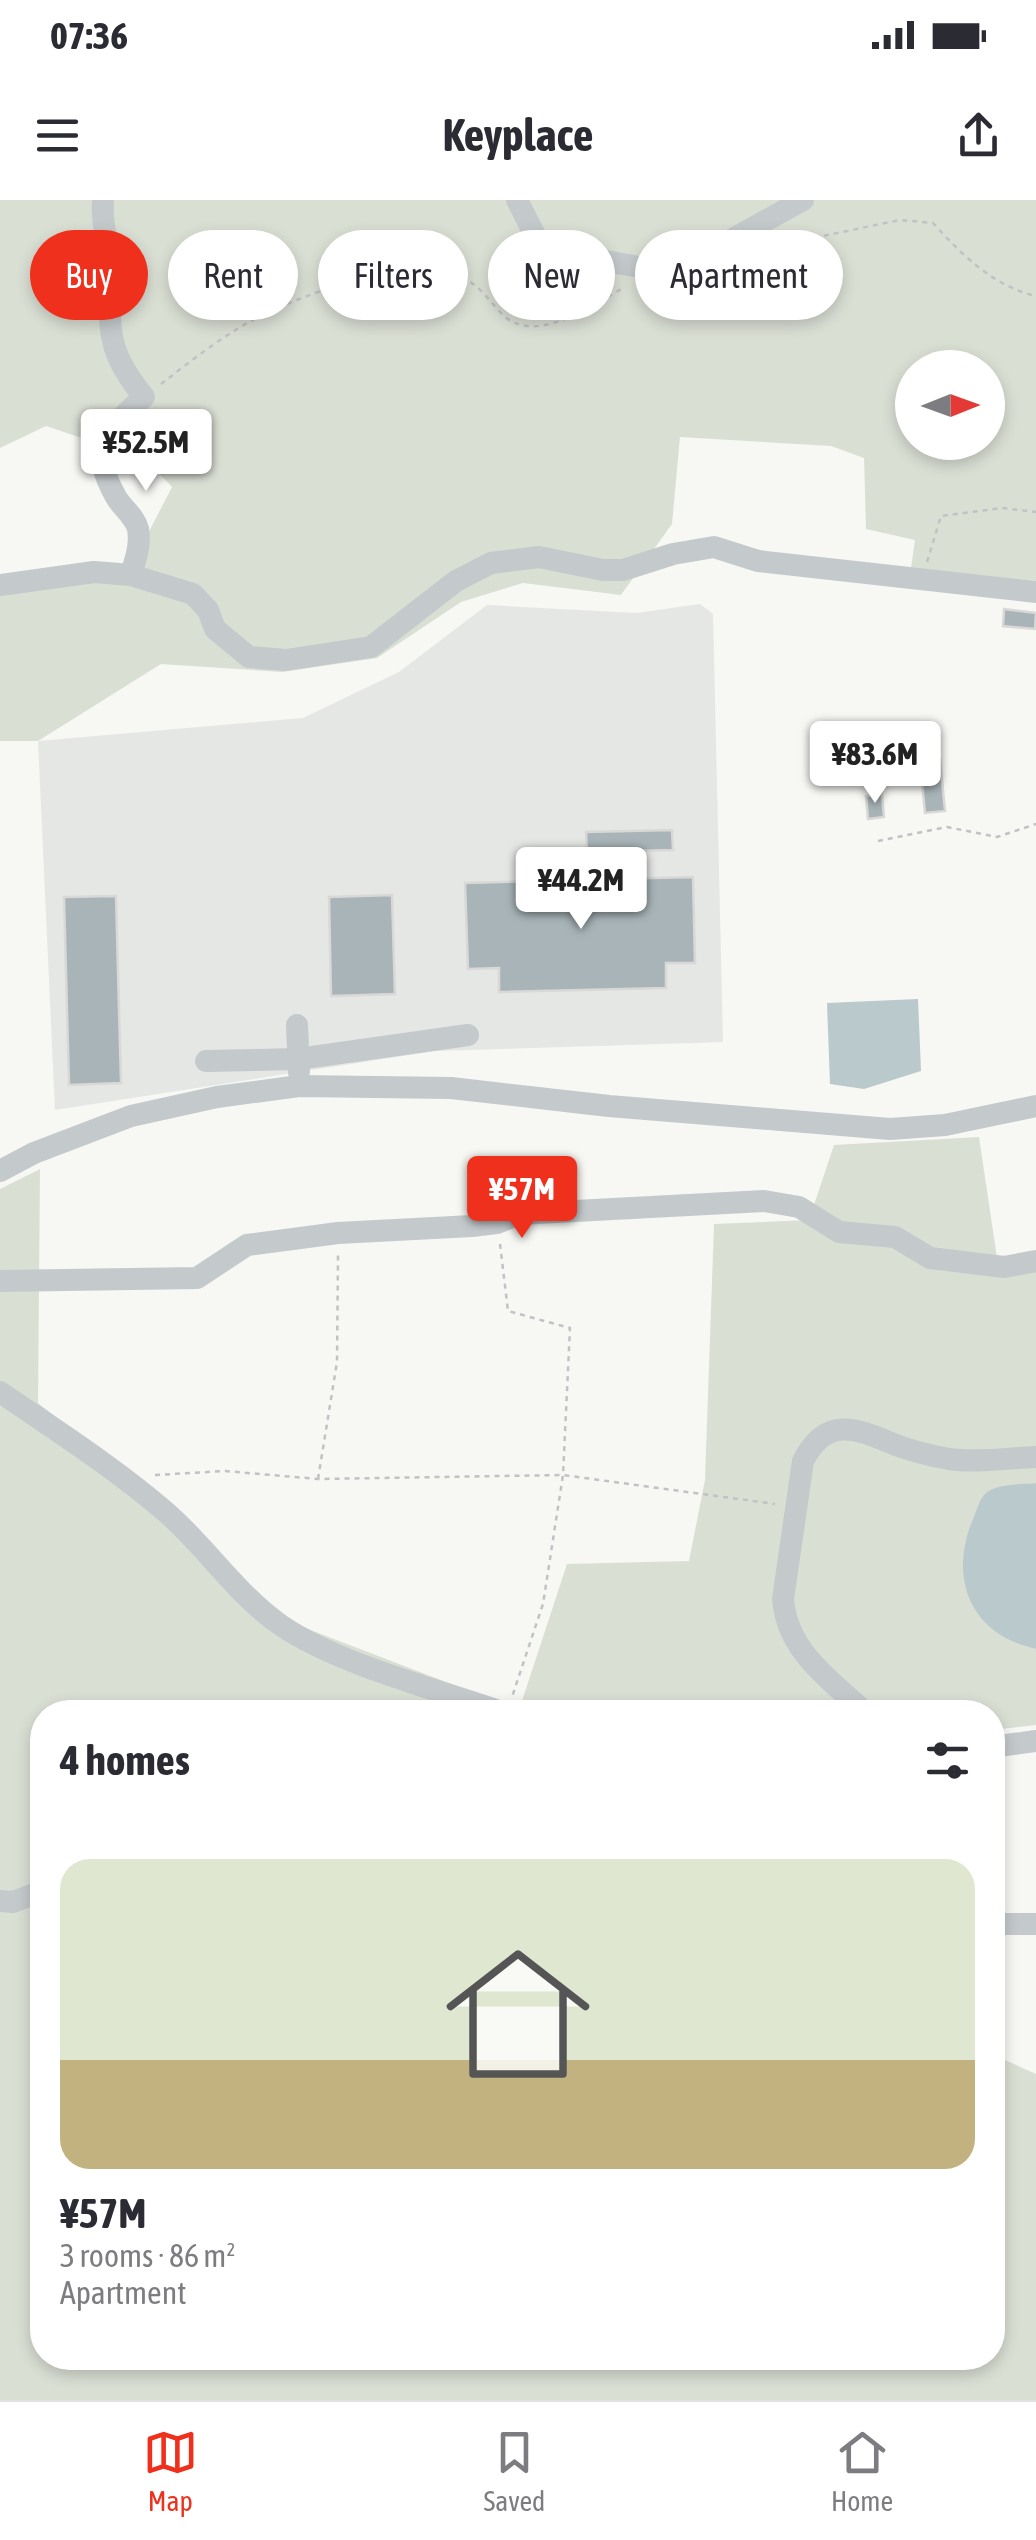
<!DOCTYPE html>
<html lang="en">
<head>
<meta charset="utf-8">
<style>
	:root { --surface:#fff; --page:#f7f7f7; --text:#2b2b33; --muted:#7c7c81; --line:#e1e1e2; --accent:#ef301c }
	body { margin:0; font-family:"Asap Condensed",sans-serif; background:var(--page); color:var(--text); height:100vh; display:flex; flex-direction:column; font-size:38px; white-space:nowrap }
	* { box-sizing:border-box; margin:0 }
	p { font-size:32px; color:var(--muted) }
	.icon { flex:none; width:55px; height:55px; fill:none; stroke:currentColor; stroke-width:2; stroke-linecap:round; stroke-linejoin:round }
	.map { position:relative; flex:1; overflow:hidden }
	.details { position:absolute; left:30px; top:1500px; width:975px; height:670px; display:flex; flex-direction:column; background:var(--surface); border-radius:40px; box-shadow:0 5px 15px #0003 }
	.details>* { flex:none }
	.hud { position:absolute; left:30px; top:30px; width:978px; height:90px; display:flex; gap:20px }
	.needle { width:65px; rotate:89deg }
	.buttons { position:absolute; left:895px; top:150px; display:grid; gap:20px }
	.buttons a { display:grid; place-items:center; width:110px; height:110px; border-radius:50%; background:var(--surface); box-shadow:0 5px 15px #0003; font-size:50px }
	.price { position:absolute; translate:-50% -85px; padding:0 22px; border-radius:10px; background:#fff; color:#222; font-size:32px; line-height:65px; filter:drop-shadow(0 2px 5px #0008) }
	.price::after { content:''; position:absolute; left:50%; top:60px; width:30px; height:22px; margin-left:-15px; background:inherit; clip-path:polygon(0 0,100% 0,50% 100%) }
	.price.active { background:var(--accent); color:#fff }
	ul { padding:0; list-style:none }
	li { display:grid; align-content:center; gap:20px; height:530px; padding:0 30px }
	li+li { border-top:2px solid var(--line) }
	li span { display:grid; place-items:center; height:310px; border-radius:30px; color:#555 }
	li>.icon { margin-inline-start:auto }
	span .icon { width:180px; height:180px; fill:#fffc; stroke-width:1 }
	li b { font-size:42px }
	h2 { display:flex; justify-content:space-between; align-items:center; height:120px; padding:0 30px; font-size:42px }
	.tag { padding:0 35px; border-radius:45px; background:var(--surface); box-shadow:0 5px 15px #0003; font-size:35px; line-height:90px }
	.tag.active { background:var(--accent); color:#fff }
	.status { display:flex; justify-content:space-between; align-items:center; height:70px; padding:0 50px; background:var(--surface); direction:ltr }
	.status svg { height:28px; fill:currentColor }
	header { display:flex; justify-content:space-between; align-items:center; height:130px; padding:0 30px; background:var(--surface); font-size:45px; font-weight:700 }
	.menu { display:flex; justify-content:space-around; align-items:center; height:140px; border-top:2px solid var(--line); background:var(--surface); font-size:28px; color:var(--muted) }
	.menu a { display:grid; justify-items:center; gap:5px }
	.menu .active { color:var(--accent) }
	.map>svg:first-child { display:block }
</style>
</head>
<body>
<div class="status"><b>07:36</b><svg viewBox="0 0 49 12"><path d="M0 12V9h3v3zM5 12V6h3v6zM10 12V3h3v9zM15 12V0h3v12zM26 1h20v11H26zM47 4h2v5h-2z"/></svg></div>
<header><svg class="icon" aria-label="menu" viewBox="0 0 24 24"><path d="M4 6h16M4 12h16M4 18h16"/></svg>Keyplace<svg class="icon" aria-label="share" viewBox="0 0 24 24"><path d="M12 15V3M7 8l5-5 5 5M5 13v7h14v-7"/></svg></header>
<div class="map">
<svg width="1036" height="2200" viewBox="0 0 1036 2200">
	<rect width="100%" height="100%" fill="#f7f7f4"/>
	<polygon fill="#e5e7e5" points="700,404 713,414 723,842 435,851 55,910 38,541 303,518 399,472 487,405 636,413"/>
	<g fill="#dadfd4" fill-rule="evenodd">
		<path d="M0 0H1036V381L911 368 915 340 866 329 864 258 831 246 680 237 672 324 621 395 523 383 461 402 377 458 282 472 161 464 38 541H0V390L125 378 172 287 147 260 46 226 0 248ZM912 168H988V242H912Z"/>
		<polygon points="979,937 1000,1078 1036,1070 1036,1283 996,1288 1024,1446 1036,1449 1036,1525 993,1530 992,1512 42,1512 42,2158 992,2158 993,1799 1005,1860 1036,1874 1036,2200 0,2200 0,989 40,969 38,1203 146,1288 287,1421 519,1510 567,1364 689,1361 705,1280 714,1024 809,1020 834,945"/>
	</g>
	<g fill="#bac9cb">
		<polygon points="918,799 921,871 864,889 830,884 827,803"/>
		<path d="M1036 1283V1449C973 1435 949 1383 971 1324 975 1316 978 1302 984 1295 995 1283 1020 1285 1036 1283Z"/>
	</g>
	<g fill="#a8b4b8" stroke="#d9d8d6" stroke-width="2.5">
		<polygon points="1004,409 1036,413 1035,429 1003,426"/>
		<polygon points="940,559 945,611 925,613 920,561"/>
		<polygon points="882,594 884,617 868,619 866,596"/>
		<polygon points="672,630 673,650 587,652 586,632"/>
		<polygon points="693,677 695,763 666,763 666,788 499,792 499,768 468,769 465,683"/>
		<polygon points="392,695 395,794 331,796 329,697"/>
		<polygon points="116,696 121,883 69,885 64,697"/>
	</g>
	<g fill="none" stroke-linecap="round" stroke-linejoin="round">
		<g stroke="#c0c2c4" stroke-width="2.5" stroke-dasharray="5 5" stroke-linecap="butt">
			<path d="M765 43 779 45 900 20 933 23C962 55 993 86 1036 96"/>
			<path d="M161 184C191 161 222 136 255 119 305 93 391 63 446 73 473 77 483 93 500 112 533 149 593 104 625 87"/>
			<polyline points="927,362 941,316 1002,308 1036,312"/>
			<polyline points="878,641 947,627 997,637 1036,624"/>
			<polyline points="500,1044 508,1111 570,1128 563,1275 543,1404 512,1497"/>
			<polyline points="155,1275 225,1271 318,1279 563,1275 775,1304"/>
			<polyline points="318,1279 337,1162 338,1055"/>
		</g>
		<g stroke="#c4c9cc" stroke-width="22">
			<path d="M103 0C101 26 109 45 113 71 115 84 111 97 110 111 109 147 122 170 144 197 107 230 87 246 116 297 122 308 135 316 138 329 141 346 135 360 131 375"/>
			<polyline points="517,0 544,53 566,66 606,61 650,69 682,54 729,41 803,0"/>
			<polyline points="0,385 94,372 131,375 193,394 208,410 215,429 249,457 286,460 371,447 456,381 491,363 539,357 603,370 623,370 673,354 714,347 758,361 1036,392"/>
			<polyline points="297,825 299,872"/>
			<polyline points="206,861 298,859 468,835"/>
			<polyline points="0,971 34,953 131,916 217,897 299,886 451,888 609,906 890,929 945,925 1036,906"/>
			<polyline points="0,1081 197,1078 247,1045 338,1033 472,1026 497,1023 519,1014 764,1001 799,1007 839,1032 895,1037 930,1058 1004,1067 1036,1061"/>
			<path d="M0 1192C57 1231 115 1268 167 1313 207 1348 238 1396 282 1426 338 1464 436 1489 502 1512"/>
			<path d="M865 1512C829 1479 787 1451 783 1399L803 1261C827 1214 857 1229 896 1245 912 1251 932 1256 949 1259 976 1263 1008 1258 1036 1257"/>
			<polyline points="992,1547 1036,1541"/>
			<polyline points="0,1701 13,1702 42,1691"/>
			<polyline points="992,1724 1036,1724"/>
		</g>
	</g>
</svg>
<div class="buttons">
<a><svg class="needle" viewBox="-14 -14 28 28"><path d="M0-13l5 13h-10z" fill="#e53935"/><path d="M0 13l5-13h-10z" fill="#7c7c81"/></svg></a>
</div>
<b class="price" style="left:146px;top:294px">¥52.5M</b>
<b class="price" style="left:875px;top:606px">¥83.6M</b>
<b class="price" style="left:581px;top:732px">¥44.2M</b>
<b class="price active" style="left:522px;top:1041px">¥57M</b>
<div class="hud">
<a class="tag active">Buy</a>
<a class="tag">Rent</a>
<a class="tag">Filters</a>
<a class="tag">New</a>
<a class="tag">Apartment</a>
</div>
<section class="details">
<h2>4 homes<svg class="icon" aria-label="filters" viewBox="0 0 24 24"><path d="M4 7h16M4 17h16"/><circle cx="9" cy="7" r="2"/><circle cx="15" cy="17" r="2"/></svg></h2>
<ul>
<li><span style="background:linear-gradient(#dfe7d0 65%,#c2b280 0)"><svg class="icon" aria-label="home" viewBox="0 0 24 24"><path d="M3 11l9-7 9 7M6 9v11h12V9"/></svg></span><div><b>¥57M</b><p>3 rooms · 86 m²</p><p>Apartment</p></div></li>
</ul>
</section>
</div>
<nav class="menu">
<a class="active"><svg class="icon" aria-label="map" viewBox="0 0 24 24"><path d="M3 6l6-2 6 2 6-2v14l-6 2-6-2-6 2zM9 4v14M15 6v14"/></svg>Map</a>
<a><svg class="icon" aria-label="saved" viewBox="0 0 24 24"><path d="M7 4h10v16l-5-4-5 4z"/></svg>Saved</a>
<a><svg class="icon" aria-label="home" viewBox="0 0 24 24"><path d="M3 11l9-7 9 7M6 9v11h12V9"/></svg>Home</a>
</nav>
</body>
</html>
